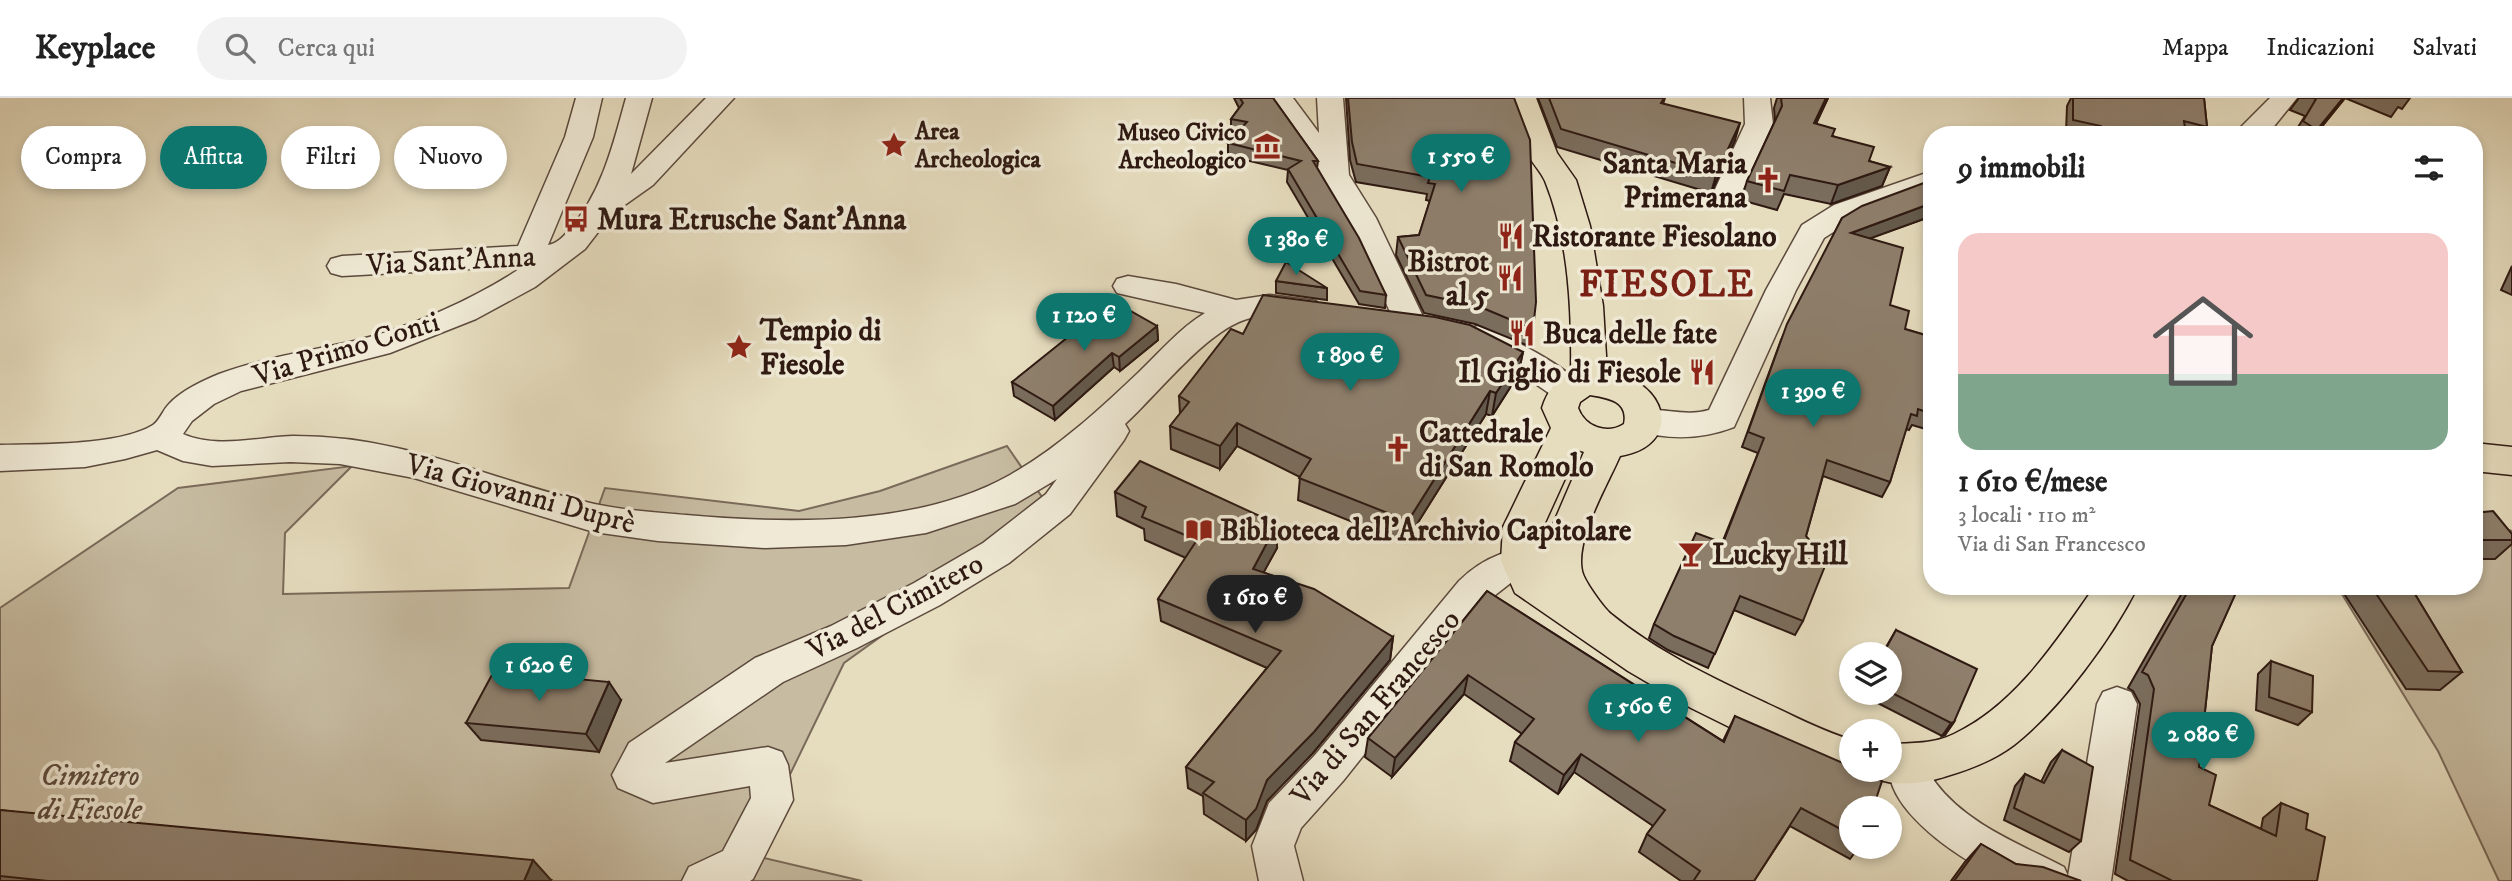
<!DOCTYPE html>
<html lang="it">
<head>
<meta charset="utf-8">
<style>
	:root { --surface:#fff; --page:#f2f2f2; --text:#222; --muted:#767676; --line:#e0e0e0; --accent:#0f766e }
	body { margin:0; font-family:"IM FELL DW Pica",serif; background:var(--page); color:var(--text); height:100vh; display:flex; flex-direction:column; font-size:26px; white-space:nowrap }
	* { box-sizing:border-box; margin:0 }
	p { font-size:23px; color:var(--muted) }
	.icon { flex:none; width:38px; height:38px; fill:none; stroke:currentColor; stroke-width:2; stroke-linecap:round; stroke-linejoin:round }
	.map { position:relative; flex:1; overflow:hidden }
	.drawer { position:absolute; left:1923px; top:28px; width:560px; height:469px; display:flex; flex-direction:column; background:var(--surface); border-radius:28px; box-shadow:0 4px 10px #0003 }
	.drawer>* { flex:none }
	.hud { position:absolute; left:21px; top:28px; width:665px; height:63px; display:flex; gap:14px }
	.fabs { position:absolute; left:1839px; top:544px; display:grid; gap:14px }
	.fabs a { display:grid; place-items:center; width:63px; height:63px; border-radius:50%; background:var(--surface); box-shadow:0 4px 10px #0003; font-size:35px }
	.price { position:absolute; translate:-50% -60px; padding:0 16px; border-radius:24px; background:var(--accent); color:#fff; font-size:23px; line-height:46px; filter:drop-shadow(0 2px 4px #0008) }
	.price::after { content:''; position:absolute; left:50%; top:42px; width:21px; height:16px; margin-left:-10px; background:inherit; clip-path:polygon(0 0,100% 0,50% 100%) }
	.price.active { background:#222; color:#fff }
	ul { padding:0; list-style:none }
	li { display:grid; align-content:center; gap:14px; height:371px; padding:0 35px }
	li span { display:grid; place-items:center; height:217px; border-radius:21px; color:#555 }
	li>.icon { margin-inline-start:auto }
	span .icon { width:126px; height:126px; fill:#fffc; stroke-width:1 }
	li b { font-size:30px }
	h2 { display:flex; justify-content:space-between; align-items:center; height:84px; padding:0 35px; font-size:30px }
	.pill { padding:0 24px; border-radius:32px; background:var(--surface); box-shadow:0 4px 10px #0003; font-size:24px; line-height:63px }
	.pill.active { background:var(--accent); color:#fff }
	header { display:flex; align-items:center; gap:42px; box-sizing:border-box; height:98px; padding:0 35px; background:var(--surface); border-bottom:2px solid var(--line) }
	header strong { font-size:33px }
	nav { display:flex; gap:38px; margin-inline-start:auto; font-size:24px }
	.search { width:490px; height:63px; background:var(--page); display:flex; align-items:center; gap:18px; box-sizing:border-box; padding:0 24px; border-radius:38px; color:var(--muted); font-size:26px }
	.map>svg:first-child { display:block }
</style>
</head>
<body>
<header>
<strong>Keyplace</strong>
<div class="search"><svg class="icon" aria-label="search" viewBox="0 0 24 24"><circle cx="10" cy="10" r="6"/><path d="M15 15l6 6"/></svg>Cerca qui</div>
<nav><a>Mappa</a><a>Indicazioni</a><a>Salvati</a></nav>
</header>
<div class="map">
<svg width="2512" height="783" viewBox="0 0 2512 783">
	<rect width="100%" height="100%" fill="#e6ddbf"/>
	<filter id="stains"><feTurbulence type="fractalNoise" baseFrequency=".00286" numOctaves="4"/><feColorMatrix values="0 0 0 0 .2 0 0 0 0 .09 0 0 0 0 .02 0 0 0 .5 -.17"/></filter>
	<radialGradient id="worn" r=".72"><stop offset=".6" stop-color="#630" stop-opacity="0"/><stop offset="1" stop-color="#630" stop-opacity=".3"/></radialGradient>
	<g fill="#c7bca2" stroke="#7a6a5a" stroke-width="2">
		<polygon points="1007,348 1053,415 844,565 751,757 862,783 0,783 0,510 178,390 352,368 285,435 283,496 569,490 605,390 799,413 880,393"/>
		<polygon points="2475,429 2498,429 2512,433 2512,783 2499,783 2438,653 2337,488 2474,488"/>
	</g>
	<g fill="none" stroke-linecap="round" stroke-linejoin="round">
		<g stroke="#5c4a3d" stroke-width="3">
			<g id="minor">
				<path d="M576 0H602L593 39 548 147C557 146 564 138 570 131 602 94 613 47 626 0H652L631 76 706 0H734L653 87 612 116 585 151 535 189 476 221 390 255 241 293 214 306 192 323 183 336C217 351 258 339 293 338 328 338 363 342 397 350 460 364 519 388 582 403 616 412 651 414 686 417 788 426 918 429 1010 377 1058 350 1100 311 1139 274 1161 253 1180 230 1205 215L1117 195 1113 188 1117 181 1128 178 1176 186 1236 202 1269 197 1316 203 1321 211 1316 219C1294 225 1270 214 1247 221 1206 233 1157 297 1125 326L1129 333 1124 342 1070 416 1009 465 940 507 857 550 783 584 665 665 768 649 782 654 788 667 793 702 753 781 750 783H682L689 769 723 753 751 700 750 688 653 705 618 690 612 677 629 645 755 560 831 528 914 485 983 445 1046 396 1057 381 1015 406 926 435 846 447 765 450 658 443 594 434 414 380 340 366 290 364 212 368 183 363 157 352 125 361 85 369 0 373V347C39 346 119 348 153 327 160 322 163 312 169 306 182 292 202 283 219 276 263 260 309 253 354 243 412 229 474 201 524 168L342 178 331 175 327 168 331 161 342 158 518 148 565 39Z"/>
				<polygon points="1266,0 1293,0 1319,35 1317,0 1343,0 1349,77 1376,120 1427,227 1422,235 1411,238 1400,235 1346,120 1322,79"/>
				<polygon points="1744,0 1770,0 1773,26 1739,100 1735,106 1725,109 1715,106 1711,100 1745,26"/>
				<polygon points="2270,0 2297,0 2267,37 2233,37"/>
				<path d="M1932 73V92L1854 121 1824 140 1796 192 1734 329C1700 342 1668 342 1633 332L1628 323 1633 314C1658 307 1684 320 1709 312L1766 192 1802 127 1834 107Z"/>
				<path d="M1478 228C1503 235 1572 270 1584 292L1580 300 1568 304 1556 300 1514 271 1467 247 1462 239 1467 231Z"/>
				<path d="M1549 449 1562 454 1567 464 1562 474 1549 479 1517 480 1485 505 1343 683 1301 730 1294 748 1303 783H1259L1252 748 1269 705 1315 657 1459 483C1485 458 1513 448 1549 449Z"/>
				<path d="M2117 589 2131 594 2137 606 2111 783C2081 783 2036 783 2008 783 1998 782 1987 773 1979 769 1945 750 1872 699 1893 654L1907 649 1921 654C1926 664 1929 676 1935 684 1966 726 2020 746 2064 769L2068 778 2097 606 2103 594Z"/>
			</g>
		</g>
		<g stroke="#2e1912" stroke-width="3">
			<g id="major">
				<path d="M1506 0H1536L1557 55 1576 82 1590 128 1603 208 1607 274C1668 282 1685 347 1620 358 1607 388 1575 441 1582 473 1584 483 1604 510 1611 516 1657 554 1715 581 1768 606 1796 619 1822 633 1852 642V672H1870L1868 676 1852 682 1806 667 1691 610 1628 573 1515 495 1501 463 1503 429 1551 330 1542 310C1547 294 1555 282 1571 276 1572 213 1569 142 1545 83 1540 72 1530 63 1525 51 1518 34 1515 16 1506 0ZM1590 297C1608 300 1629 303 1624 326 1607 337 1585 329 1578 310L1580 304ZM1578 352 1584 354 1542 452 1543 429Z"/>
				<polygon points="2474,345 2512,349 2512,377 2474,373"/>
				<path d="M2095 488H2138C2112 540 2060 611 2014 647 1994 662 1971 671 1947 678 1923 686 1898 689 1874 680L1870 672H1890V646C1912 645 1934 646 1954 636 2016 607 2057 542 2095 488Z"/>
			</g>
		</g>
		<use href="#minor" fill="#efe9d5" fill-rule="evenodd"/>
		<use href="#major" fill="#e6ddbf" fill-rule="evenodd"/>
	</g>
	<g fill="#7a6d5d" stroke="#2e1912" stroke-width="2">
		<polygon points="1234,0 1273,0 1318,63 1317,70 1386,197 1385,210 1359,206 1287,84 1288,72 1228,58 1228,45 1237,35 1231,34 1231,21 1239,10"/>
		<polygon points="1346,0 1514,0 1533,231 1529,248 1475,226 1424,215 1396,157 1398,139 1419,137 1430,103 1426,102 1427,96 1356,84 1350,62"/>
		<polygon points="1538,0 1665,0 1663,6 1735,42 1711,95 1557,49"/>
		<polygon points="1777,0 1828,0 1816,26 1869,63 1890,69 1882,88 1831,106 1784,96 1777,112 1741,102 1747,83 1775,23 1774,10"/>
		<polygon points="2071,0 2204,0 2207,29 2202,37 2075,37 2066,35 2067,8"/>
		<polygon points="2299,0 2345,0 2315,37 2293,37 2305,18 2290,12"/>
		<polygon points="2345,0 2410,0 2402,11 2398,9 2391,19"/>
		<polygon points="1932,82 1932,118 1870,140 1890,207 1905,231 1932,239 1932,333 1912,327 1909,332 1906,331 1890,384 1882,399 1823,378 1806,438 1803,523 1795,537 1734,512 1708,570 1668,552 1649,540 1654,526 1722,445 1758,355 1742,349 1781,242 1842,120"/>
		<polygon points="2512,168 2512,197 2501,192"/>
		<polygon points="1276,183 1327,190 1327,202 1276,195"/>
		<polygon points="1157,228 1158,242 1120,273 1114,269 1055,322 1014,298 1012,284"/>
		<polygon points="1243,236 1523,254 1518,277 1492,318 1486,316 1405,445 1298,402 1300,379 1237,348 1220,371 1171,351 1170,328 1180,316 1179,298"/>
		<polygon points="1115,394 1277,450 1263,474 1393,539 1390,562 1313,655 1267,703 1256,732 1246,743 1204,716 1203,698 1188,690 1186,669 1267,570 1161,523 1158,501 1186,460 1145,442 1144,431 1117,418"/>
		<polygon points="2474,415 2512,436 2512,446 2495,461 2474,461"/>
		<polygon points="2186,488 2245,488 2235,496 2212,548 2199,669 2209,707 2261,731 2263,720 2281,705 2306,731 2317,783 2128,783 2115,776 2140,606 2133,593 2128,590"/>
		<polygon points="2339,488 2410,488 2462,574 2440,592 2406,591"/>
		<polygon points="1487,493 1723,643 1735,618 1852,710 1852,749 1859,749 1850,761 1790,728 1754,783 1681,783 1639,754 1647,736 1653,728 1574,674 1558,696 1510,663 1515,644 1522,636 1464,596 1392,679 1365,659 1368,640"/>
		<polygon points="1896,532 1954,624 1945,637 1942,638 1862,597 1863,595 1890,595 1890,556 1882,556"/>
		<polygon points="2271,563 2312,614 2298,627 2256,612 2258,576"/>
		<polygon points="621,602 599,654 481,642 466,625"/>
		<polygon points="2062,652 2081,743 2069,754 2004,722 2015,688 2025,676 2041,684 2051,664"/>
		<polygon points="0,712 551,782 550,783 0,783"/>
		<polygon points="1981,746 2016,766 2081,783 1951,783 1965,764"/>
	</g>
	<g fill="#63594c" stroke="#2e1912" stroke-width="2">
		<polygon points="1826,0 1828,0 1807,44 1814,25"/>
		<polygon points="2343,0 2345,0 2315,37 2314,37"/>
		<polygon points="1740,25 1735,42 1711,95 1716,77"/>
		<polygon points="1890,69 1882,88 1831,106 1838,87"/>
		<polygon points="1932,105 1932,118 1844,150 1851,135"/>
		<polygon points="1157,228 1158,242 1120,273 1119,259"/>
		<polygon points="1523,254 1518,277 1492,318 1496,295"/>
		<polygon points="1112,255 1114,269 1055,322 1053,308"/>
		<polygon points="1490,293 1486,316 1405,445 1408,423"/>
		<polygon points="1237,325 1237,348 1220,371 1220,348"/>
		<polygon points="1277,426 1277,450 1253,494 1253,471"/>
		<polygon points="2238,488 2245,488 2223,505"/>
		<polygon points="1393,539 1390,562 1313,655 1267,703 1256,732 1246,743 1246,722 1267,682"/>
		<polygon points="1468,577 1464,596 1392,679 1395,660"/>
		<polygon points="609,584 621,602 599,654 586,636"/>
		<polygon points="1954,624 1945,637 1942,638 1951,625"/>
		<polygon points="1581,656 1574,674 1558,696 1564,677"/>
		<polygon points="533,762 551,782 550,783 524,783"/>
	</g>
	<g fill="#8e7f6c" stroke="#2e1912" stroke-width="2">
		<polygon points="1240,0 1273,0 1318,63 1313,63 1359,140 1386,197 1360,193 1288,71 1301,63 1228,45 1247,24 1231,21 1243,5"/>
		<polygon points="1348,0 1514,0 1530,42 1536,204 1533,231 1478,208 1426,197 1398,139 1419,137 1435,86 1428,85 1430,79 1357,66 1352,44"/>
		<polygon points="1549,0 1664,0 1661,5 1740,25 1716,77 1561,31"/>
		<polygon points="1781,0 1826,0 1814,25 1835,31 1832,38 1874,49 1869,63 1890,69 1838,87 1790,77 1784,93 1747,83 1782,8"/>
		<polygon points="2073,0 2204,0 2207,29 2184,23 2186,37 2103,37 2101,28 2073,22"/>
		<polygon points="2313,0 2343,0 2317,32 2303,23 2316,1"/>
		<polygon points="1932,82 1932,105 1851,135 1903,150 1890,207 1909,213 1905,231 1932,239 1932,316 1918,311 1917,318 1911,316 1890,384 1827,362 1806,438 1827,463 1803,523 1740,498 1715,556 1674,538 1654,526 1696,435 1723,445 1764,340 1748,334 1787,226 1842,120 1862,108"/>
		<polygon points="1286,164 1327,190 1276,183"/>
		<polygon points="1263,197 1435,219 1470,227 1523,254 1496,295 1490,293 1408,423 1299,380 1311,361 1237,325 1220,348 1170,328 1189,304 1179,298 1231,231 1243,236"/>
		<polygon points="1113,203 1157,228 1119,259 1112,255 1053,308 1012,284"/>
		<polygon points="1140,363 1277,426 1253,471 1314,491 1393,539 1314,634 1267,682 1256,711 1246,722 1203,695 1214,684 1186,669 1281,553 1158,501 1197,442 1142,419 1146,409 1115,394"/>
		<polygon points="2493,413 2512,436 2512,442 2474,442 2474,415"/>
		<polygon points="2191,488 2239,488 2212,548 2199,669 2216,677 2209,707 2276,738 2281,705 2308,716 2306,731 2325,739 2317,783 2171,783 2171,782 2130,762 2154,591 2148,577 2142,574"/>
		<polygon points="2371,488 2410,488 2462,574 2428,573"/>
		<polygon points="1487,493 1724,644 1735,618 1852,669 1852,672 1858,672 1882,683 1873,710 1852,710 1852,737 1801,710 1754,783 1695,783 1694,782 1700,773 1647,736 1665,712 1581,656 1564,677 1515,644 1534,621 1468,577 1395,660 1368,640"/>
		<polygon points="1896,532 1977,571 1954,624 1951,625 1890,594 1890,556 1883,556"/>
		<polygon points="2271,563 2313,578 2312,614 2269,599"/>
		<polygon points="494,573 609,584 586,636 466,625"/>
		<polygon points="2062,652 2093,669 2081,743 2014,710 2025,676 2044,685"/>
		<polygon points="0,712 533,762 524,783 48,783 0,778"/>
		<polygon points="1981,746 2016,766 2043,769 2081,783 1954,783"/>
	</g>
	<defs>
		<g id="sight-bare" transform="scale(2.1)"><path d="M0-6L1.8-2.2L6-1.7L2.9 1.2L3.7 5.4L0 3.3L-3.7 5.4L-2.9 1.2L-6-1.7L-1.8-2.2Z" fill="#8f2418" stroke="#efe9d5" stroke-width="2.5" paint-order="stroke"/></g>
		<g id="museum-bare" transform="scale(2.1)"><path d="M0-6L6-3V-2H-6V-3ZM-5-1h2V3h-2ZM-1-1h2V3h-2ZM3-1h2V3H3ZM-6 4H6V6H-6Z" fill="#8f2418" stroke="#efe9d5" stroke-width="2.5" paint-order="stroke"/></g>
		<g id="church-bare" transform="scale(2.1)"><path d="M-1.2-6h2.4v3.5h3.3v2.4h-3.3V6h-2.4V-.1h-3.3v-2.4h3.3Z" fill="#8f2418" stroke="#efe9d5" stroke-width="2.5" paint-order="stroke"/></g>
		<g id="bus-bare" transform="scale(2.1)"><path d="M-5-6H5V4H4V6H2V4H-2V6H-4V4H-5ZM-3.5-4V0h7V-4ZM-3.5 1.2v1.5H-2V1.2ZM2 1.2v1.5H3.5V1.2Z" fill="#8f2418" stroke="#efe9d5" stroke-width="2.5" paint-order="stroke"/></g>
		<g id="restaurant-bare" transform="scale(2.1)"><path d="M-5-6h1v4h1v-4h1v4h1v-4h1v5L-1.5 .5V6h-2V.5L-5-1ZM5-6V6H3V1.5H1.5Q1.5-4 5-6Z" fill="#8f2418" stroke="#efe9d5" stroke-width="2.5" paint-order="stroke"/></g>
		<g id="library-bare" transform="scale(2.1)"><path d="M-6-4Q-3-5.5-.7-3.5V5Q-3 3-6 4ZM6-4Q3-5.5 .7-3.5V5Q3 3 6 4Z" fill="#8f2418" stroke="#efe9d5" stroke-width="2.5" paint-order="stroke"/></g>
		<g id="bar-bare" transform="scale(2.1)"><path d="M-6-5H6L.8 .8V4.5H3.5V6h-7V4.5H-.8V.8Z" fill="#8f2418" stroke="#efe9d5" stroke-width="2.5" paint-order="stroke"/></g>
	</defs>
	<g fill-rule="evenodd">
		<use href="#sight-bare" x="894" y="47"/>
		<use href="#museum-bare" x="1267" y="48"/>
		<use href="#church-bare" x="1768" y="82"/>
		<use href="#bus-bare" x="576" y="121"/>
		<use href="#restaurant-bare" x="1511" y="138"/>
		<use href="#restaurant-bare" x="1510" y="180"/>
		<use href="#restaurant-bare" x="1522" y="235"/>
		<use href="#sight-bare" x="739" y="249"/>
		<use href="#restaurant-bare" x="1702" y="274"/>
		<use href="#church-bare" x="1398" y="351"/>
		<use href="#library-bare" x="1199" y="432"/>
		<use href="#bar-bare" x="1691" y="456"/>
	</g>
	<g text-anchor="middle" stroke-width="7" stroke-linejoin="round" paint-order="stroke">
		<g font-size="24" font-weight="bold" fill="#2e1912" stroke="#efe9d5" text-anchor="start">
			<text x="915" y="41">Area<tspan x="915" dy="28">Archeologica</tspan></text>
			<text x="1246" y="42" text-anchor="end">Museo Civico<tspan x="1246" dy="28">Archeologico</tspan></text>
		</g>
		<g font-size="30" font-weight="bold" fill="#2e1912" stroke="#efe9d5" text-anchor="start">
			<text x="1747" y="75" text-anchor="end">Santa Maria<tspan x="1747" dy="34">Primerana</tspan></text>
			<text x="597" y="131">Mura Etrusche Sant'Anna</text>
			<text x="1532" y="148">Ristorante Fiesolano</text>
			<text x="1489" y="173" text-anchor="end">Bistrot<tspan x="1489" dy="34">al 5</tspan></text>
			<text x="760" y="242">Tempio di<tspan x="760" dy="34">Fiesole</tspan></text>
			<text x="1543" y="245">Buca delle fate</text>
			<text x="1681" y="284" text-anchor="end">Il Giglio di Fiesole</text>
			<text x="1419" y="344">Cattedrale<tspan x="1419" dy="34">di San Romolo</tspan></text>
			<text x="1220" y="442">Biblioteca dell'Archivio Capitolare</text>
			<text x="1712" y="466">Lucky Hill</text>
		</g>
		<g font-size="30" fill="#2e1912" stroke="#efe9d5">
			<text transform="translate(451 162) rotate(-3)" y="10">Via Sant'Anna</text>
			<text transform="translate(346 250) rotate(-17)" y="10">Via Primo Conti</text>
			<text transform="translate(521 395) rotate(15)" y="10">Via Giovanni Duprè</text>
			<text transform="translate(895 508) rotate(-28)" y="10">Via del Cimitero</text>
			<text transform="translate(1375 609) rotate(-50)" y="10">Via di San Francesco</text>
		</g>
		<g font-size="30" font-style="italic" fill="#5c4a3d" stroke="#efe9d5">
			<text x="90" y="687">Cimitero<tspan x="90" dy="34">di Fiesole</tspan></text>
		</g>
		<g font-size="37" font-weight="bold" letter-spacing="2" fill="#7a1f14" stroke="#efe9d5">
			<text x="1667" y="198">FIESOLE</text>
		</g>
	</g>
	<rect width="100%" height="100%" filter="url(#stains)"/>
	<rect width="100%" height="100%" fill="url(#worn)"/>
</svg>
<div class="fabs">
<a><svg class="icon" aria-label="layers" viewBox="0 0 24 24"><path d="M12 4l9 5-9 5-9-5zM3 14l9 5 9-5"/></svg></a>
<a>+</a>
<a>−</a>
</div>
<b class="price" style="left:1461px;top:96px">1 550 €</b>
<b class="price" style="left:1296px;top:179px">1 380 €</b>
<b class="price" style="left:1084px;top:255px">1 120 €</b>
<b class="price" style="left:1350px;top:295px">1 890 €</b>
<b class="price" style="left:1813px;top:331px">1 390 €</b>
<b class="price active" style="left:1255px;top:537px">1 610 €</b>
<b class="price" style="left:539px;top:605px">1 620 €</b>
<b class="price" style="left:1638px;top:646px">1 560 €</b>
<b class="price" style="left:2203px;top:674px">2 080 €</b>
<div class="hud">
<a class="pill">Compra</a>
<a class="pill active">Affitta</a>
<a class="pill">Filtri</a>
<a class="pill">Nuovo</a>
</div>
<section class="drawer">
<h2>9 immobili<svg class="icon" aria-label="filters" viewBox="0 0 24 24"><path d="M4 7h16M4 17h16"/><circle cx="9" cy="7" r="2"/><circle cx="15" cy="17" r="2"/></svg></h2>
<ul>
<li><span style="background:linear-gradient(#f6c9c9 65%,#7fa58c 0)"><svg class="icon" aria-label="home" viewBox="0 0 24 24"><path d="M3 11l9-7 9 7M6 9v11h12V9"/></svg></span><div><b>1 610 €/mese</b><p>3 locali · 110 m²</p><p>Via di San Francesco</p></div></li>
</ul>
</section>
</div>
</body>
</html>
